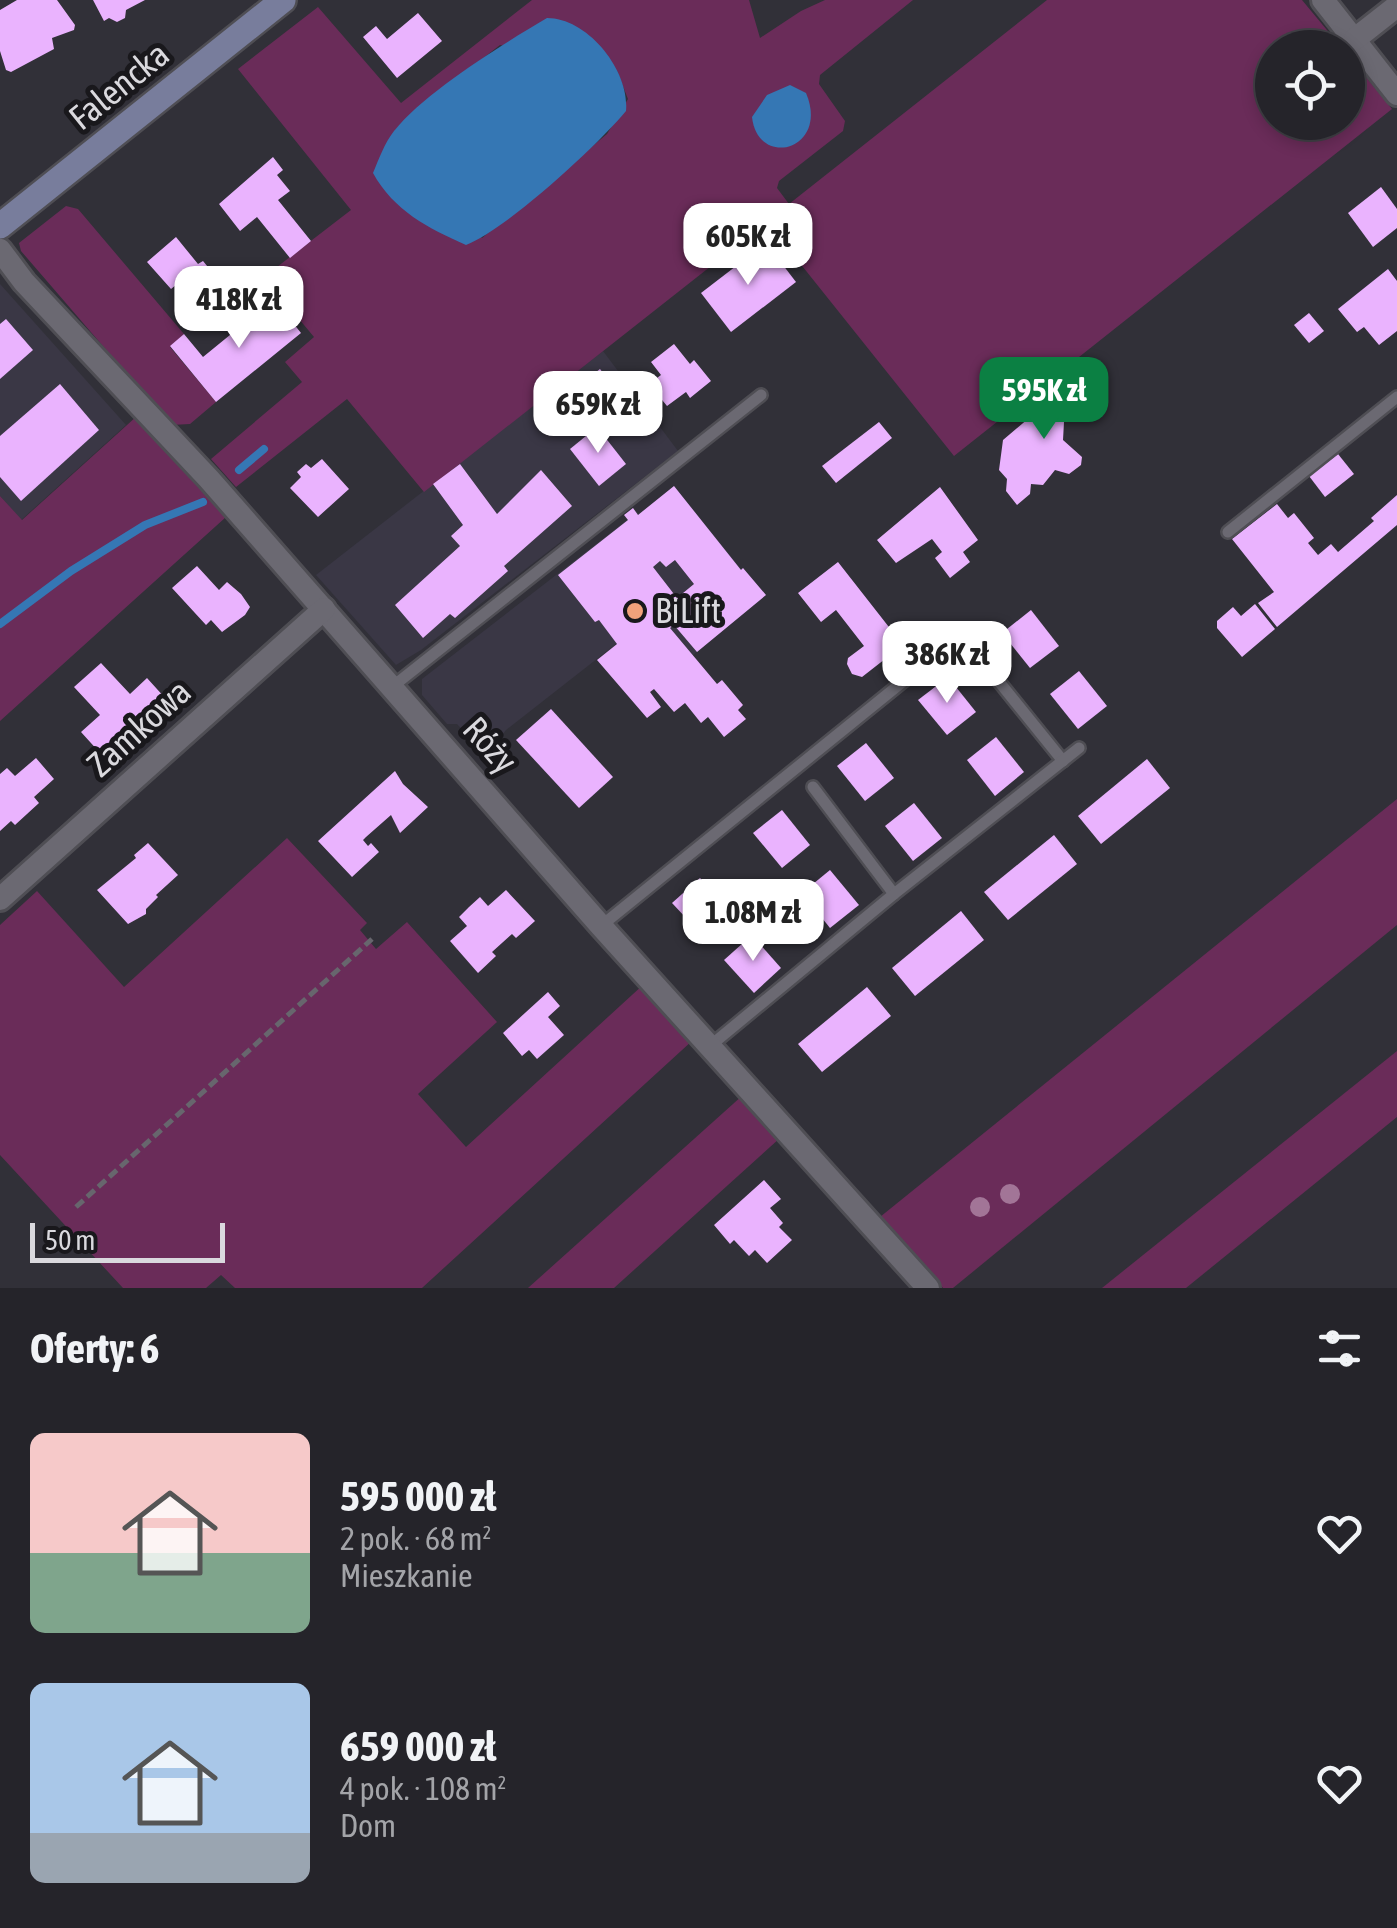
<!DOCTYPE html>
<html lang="pl">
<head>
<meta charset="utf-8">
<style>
	:root { --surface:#25242a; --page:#2d2c32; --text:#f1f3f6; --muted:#a3a4a8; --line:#424147; --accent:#0b8043 }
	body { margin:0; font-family:"Asap Condensed",sans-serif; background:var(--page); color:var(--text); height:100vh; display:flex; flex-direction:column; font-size:38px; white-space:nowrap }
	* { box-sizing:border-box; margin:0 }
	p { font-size:32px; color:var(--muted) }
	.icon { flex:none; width:55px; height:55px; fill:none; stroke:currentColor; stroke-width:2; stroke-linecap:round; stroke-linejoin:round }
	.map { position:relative; height:1288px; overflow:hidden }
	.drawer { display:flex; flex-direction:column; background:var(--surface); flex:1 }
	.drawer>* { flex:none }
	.tools { position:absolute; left:1255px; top:30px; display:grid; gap:20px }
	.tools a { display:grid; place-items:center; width:110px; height:110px; border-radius:50%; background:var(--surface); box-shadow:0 5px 15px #0003,0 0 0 2px var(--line); font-size:50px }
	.scale { position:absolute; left:30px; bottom:25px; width:195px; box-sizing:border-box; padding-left:10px; border:5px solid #dad9de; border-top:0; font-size:28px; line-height:35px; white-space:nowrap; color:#dad9de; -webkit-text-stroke:8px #19181c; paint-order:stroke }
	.price { position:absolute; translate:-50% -85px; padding:0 22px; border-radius:20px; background:#fff; color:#222; font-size:32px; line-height:65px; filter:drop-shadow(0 2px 5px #0008) }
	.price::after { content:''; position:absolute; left:50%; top:60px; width:30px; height:22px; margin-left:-15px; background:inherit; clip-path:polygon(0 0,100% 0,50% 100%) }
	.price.on { background:var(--accent); color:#fff }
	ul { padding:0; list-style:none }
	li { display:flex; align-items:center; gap:30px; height:250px; padding:0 30px }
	li span { display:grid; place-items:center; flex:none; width:280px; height:200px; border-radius:15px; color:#555 }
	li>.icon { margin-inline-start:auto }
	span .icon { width:120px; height:120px; fill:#fffc; stroke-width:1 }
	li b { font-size:42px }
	h2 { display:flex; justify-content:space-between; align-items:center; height:120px; padding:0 30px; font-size:42px }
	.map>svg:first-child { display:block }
</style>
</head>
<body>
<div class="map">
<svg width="1397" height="1288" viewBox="0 0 1397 1288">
	<rect width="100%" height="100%" fill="#313038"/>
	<g fill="#3a3745">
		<polygon points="0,284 126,425 21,520 0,496"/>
		<polygon points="603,351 678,451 421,650 396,665 316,575"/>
		<polygon points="674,486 741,569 743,568 766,595 693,655 670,629 630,633 506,730 486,756 457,724 447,724 422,695 422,679 627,520 633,508 639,514"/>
	</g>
	<g fill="#6a2c59" fill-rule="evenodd">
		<path d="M532 0H749L760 38 801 11 825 0H913L820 75 819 84 845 121 843 131 779 181 777 188 789 204 1047 0H1302L1341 47 1272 48V122H1348V55L1392 109 954 456 767 222 424 492 347 399 236 487 211 459 302 382 285 362 314 337 264 277 351 210 238 69 318 7 401 103ZM500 45 617 71 628 99 607 134 482 238 395 130 414 112Z"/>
		<polygon points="66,206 78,209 184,334 170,347 216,402 190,424 171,425 21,251 19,243"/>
		<polygon points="137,416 226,517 0,721 0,496 22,520"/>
		<polygon points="1397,799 1397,925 953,1288 943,1288 880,1217"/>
		<polygon points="287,838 367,923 360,930 376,949 407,922 497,1022 418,1094 466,1147 644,984 693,1040 422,1288 235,1288 221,1275 206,1288 123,1288 0,1155 0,925 37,891 124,987"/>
		<polygon points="1397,1051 1397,1117 1186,1288 1102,1288"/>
		<polygon points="743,1095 780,1138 614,1288 528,1288"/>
	</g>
	<g fill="#3577b4">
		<path d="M547 18C588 18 630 71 626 111 596 147 508 228 466 245 428 228 394 211 373 173 379 159 384 144 394 131 426 91 503 44 547 18Z"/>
		<path d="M790 85 806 93C830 149 758 170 752 117L767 95Z"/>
	</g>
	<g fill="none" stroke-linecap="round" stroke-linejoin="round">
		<g stroke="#3577b4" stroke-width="8">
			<polyline points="239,470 264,449"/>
			<polyline points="0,624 71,571 145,525 203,502"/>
		</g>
	</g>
	<g fill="#eab3fe" fill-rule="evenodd">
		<polygon points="17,0 57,0 75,25 74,30 52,38 54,49 11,72 6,70 0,51 0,10"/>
		<polygon points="93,0 145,0 126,10 125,18 117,22 109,18 104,21"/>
		<polygon points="418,13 442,41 397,78 363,37 376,26 387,39"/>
		<polygon points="273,157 283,170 277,175 290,191 278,200 311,241 290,258 257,217 240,231 219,204"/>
		<polygon points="1381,187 1397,209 1397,228 1373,247 1348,213"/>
		<polygon points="176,237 198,264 203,261 212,272 190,290 182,280 171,289 147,262"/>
		<polygon points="766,243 796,282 731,332 701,293"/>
		<polygon points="1388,269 1397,281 1397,331 1379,345 1364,327 1357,332 1338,309"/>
		<polygon points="274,299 301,333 216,402 170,346 184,334 203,357"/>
		<polygon points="1309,313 1324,331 1309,343 1294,325"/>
		<polygon points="6,319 33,350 0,379 0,324"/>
		<polygon points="674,344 690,364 694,360 711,381 690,398 686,392 667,406 649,384 661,375 651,362"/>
		<polygon points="600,369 616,390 579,419 563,398"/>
		<polygon points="1080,375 1085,375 1097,390 1097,396 1064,422 1063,440 1082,457 1081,465 1069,474 1055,470 1043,485 1031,484 1030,494 1017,505 1006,491 1007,479 999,470 1003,440"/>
		<polygon points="60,384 99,430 21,501 0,477 0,436"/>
		<polygon points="879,422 892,438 836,483 822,466"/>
		<polygon points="597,427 626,464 599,486 570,449"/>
		<polygon points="1338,454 1354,474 1325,497 1309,476"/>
		<polygon points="322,459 349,489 318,517 290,488 301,477 297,472 306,464 311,468"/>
		<polygon points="460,464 497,514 541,470 572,506 504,566 508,571 455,618 450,614 423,638 395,605 460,546 451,536 463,525 433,484"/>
		<path d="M674 486 741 570 743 568 766 595 697 652 674 625 670 628 717 684 722 680 743 705 738 710 746 719 724 737 708 717 701 723 685 703 674 712 654 689 650 692 661 707 647 718 597 660 617 644 599 620 595 622 558 575 628 520 624 515 633 508 638 515ZM675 560 694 584 677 598 653 567 660 561 666 567Z"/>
		<polygon points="940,487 978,540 963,552 970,562 950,578 935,558 942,552 932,539 896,563 877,540"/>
		<polygon points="1397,495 1397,525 1277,627 1258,603 1274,592 1232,539 1277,504 1288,518 1294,513 1314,538 1308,543 1318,555 1331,544 1338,552 1374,521 1371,518"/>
		<polygon points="838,562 903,645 862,677 852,674 847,664 848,658 864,646 836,610 821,622 798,593"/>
		<polygon points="197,566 219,590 227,582 241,594 250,607 245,615 222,632 211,620 206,625 172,588"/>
		<polygon points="1255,604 1275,629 1242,657 1217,628 1217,621 1233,607 1241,616"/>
		<polygon points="1031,610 1059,646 1030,668 1002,633"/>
		<polygon points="101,663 130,694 147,678 166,699 128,731 133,735 120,747 114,740 100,753 81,732 100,715 74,687"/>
		<polygon points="1079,671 1107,706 1078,729 1050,694"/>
		<polygon points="948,677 976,712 947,735 918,700"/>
		<polygon points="551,709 613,777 579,808 516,740"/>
		<polygon points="996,737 1024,772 995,796 967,760"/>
		<polygon points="866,743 894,778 865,801 837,766"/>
		<polygon points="36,758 54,779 34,797 39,803 15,825 11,821 0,831 0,774 7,768 15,776"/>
		<polygon points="1147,759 1170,788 1101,844 1078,816"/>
		<polygon points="395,771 403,784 428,807 400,833 391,815 366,837 363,840 368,846 371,843 379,852 352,877 318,841"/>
		<polygon points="914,803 942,838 913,861 885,826"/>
		<polygon points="782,810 810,845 782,868 753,833"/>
		<polygon points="1054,835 1077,864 1008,920 984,892"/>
		<polygon points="148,843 178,875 156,895 158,897 146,909 146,914 128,924 97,890 136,858 134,855"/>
		<polygon points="830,870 859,905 830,928 802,893"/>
		<polygon points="700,878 730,911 703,936 672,903"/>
		<polygon points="506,890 535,921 516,938 512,934 492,952 496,956 478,973 450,941 467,926 459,917 469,907 480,897 488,906"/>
		<polygon points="961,911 984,940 915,996 892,968"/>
		<polygon points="752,935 781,968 754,993 724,960"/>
		<polygon points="867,987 891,1016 822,1072 798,1044"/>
		<polygon points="548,992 560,1006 548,1017 564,1035 537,1059 529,1050 522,1056 503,1033"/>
		<polygon points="764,1180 781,1199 770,1208 783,1223 779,1227 792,1240 767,1263 755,1250 749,1256 734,1240 730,1244 714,1225"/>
	</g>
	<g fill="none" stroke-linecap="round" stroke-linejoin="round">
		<g stroke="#4f4e54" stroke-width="16">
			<g id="lane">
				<polyline points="1228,532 1397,397"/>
				<polyline points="980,658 1063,761"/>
				<polyline points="392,687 761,395"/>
				<polyline points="813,787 894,894"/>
				<polyline points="601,926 942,650"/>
				<polyline points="710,1046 894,894 1079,748"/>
			</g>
		</g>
		<g stroke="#4f4e54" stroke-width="28">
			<g id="street">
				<polyline points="1323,0 1397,94"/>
				<polyline points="1355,39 1397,6"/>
				<polyline points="0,250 24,282 209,479 601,926 928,1288"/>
				<polyline points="0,899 324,609"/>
			</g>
		</g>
		<g stroke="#4f4e54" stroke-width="30">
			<polyline id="secondary" points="0,226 283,0"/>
		</g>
		<polyline stroke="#67666d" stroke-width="5" stroke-dasharray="10 5" stroke-linecap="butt" points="76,1207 372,939"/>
		<use href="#lane" stroke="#6b6972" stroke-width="11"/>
		<use href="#street" stroke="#6b6972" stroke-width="22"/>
		<use href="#secondary" stroke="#787d9c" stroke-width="25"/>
	</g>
	<g fill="#a27597">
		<circle cx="1010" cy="1194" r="10"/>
		<circle cx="980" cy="1207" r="10"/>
	</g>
	<circle fill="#f1a27b" stroke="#19181c" stroke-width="4" cx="635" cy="611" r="10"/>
	<g text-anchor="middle" stroke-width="10" stroke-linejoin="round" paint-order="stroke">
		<g font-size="35" fill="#dad9de" stroke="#19181c">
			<text transform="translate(119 86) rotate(-39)" y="12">Falencka</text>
			<text transform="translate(139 728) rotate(-42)" y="12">Zamkowa</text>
			<text transform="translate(490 745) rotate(48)" y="12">Róży</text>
		</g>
		<g font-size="35" fill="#dad9de" stroke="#19181c" text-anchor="start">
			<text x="655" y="623">BiLift</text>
		</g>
	</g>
</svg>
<div class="tools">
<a><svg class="icon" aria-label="locate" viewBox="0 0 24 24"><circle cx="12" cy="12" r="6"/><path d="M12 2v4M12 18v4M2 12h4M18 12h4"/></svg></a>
</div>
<div class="scale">50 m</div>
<b class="price" style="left:748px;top:288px">605K zł</b>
<b class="price" style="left:239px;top:351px">418K zł</b>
<b class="price on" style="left:1044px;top:442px">595K zł</b>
<b class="price" style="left:598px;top:456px">659K zł</b>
<b class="price" style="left:947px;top:706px">386K zł</b>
<b class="price" style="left:753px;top:964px">1.08M zł</b>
</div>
<section class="drawer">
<h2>Oferty: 6<svg class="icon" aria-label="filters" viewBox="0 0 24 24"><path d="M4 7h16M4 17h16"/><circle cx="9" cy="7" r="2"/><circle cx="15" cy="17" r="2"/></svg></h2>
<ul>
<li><span style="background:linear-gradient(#f6c9c9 60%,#7fa58c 0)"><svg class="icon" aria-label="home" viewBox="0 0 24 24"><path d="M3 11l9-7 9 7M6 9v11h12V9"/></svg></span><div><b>595 000 zł</b><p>2 pok. · 68 m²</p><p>Mieszkanie</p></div><svg class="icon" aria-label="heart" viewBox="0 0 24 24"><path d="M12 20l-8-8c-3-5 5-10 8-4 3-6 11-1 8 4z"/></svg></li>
<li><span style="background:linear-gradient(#a9c7e8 75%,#9aa5b1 0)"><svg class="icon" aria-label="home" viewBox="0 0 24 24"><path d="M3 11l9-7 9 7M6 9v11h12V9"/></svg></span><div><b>659 000 zł</b><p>4 pok. · 108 m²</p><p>Dom</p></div><svg class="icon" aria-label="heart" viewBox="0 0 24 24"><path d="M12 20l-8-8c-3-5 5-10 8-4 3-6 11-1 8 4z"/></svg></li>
</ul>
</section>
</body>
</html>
